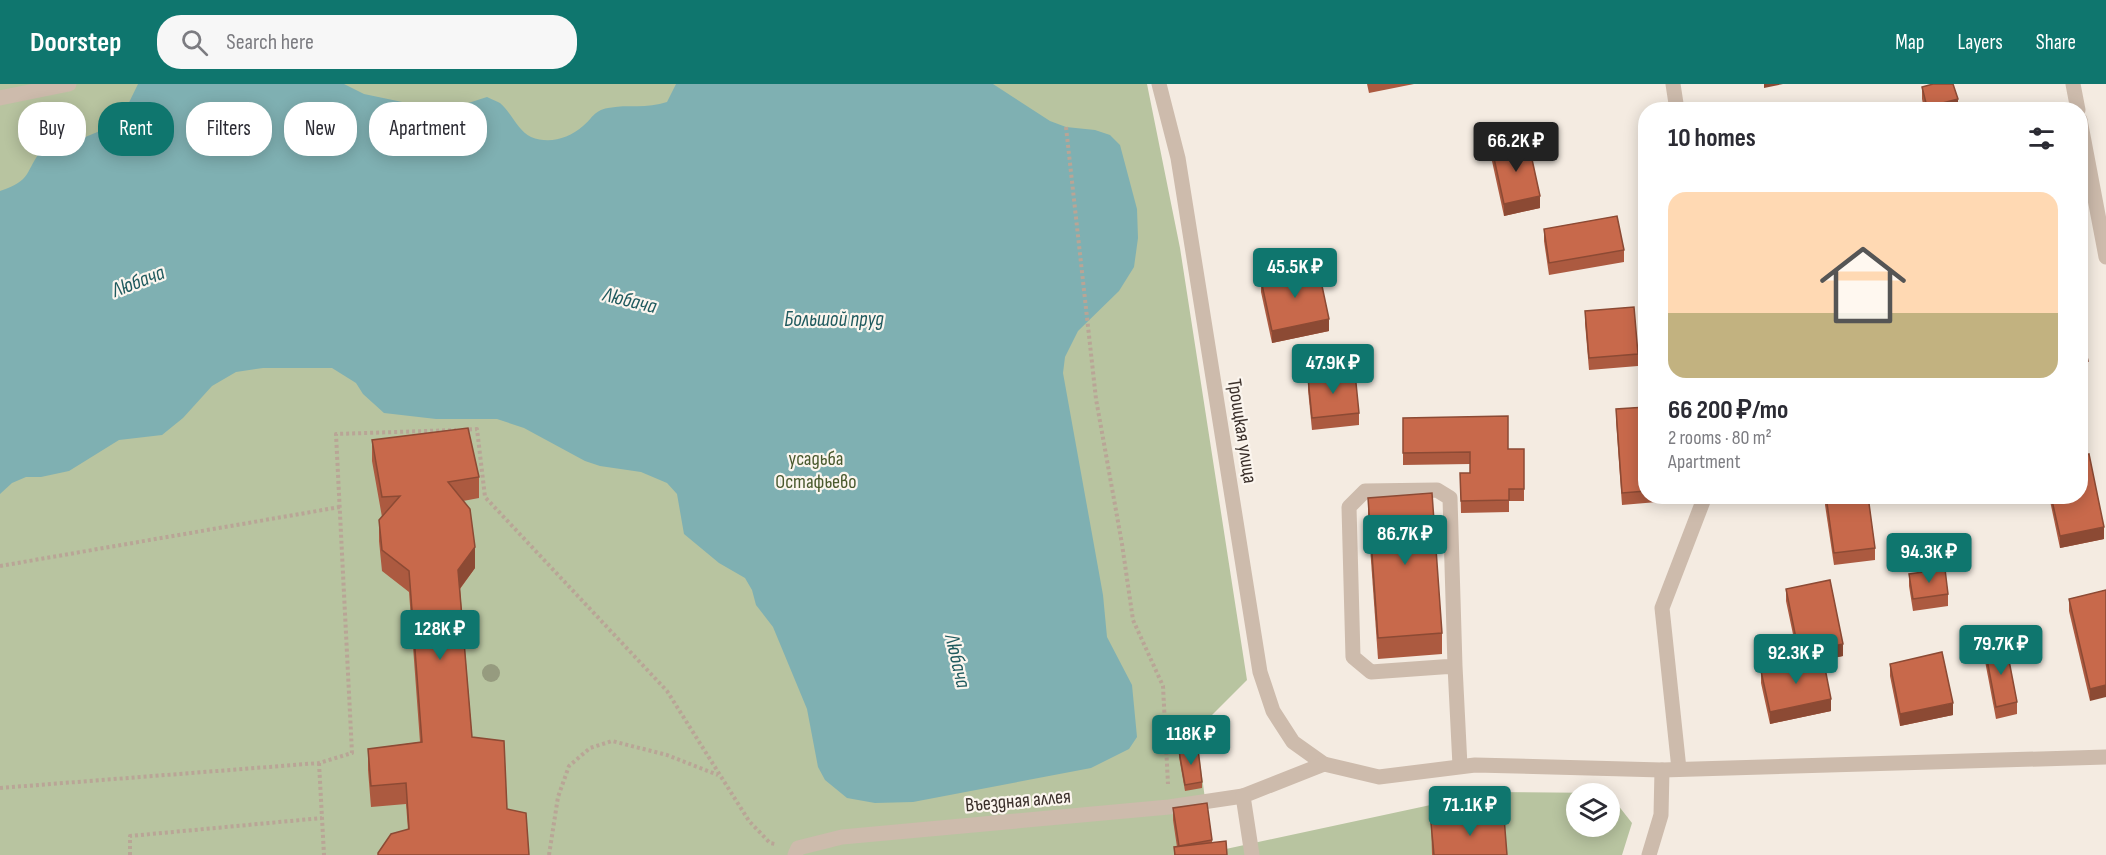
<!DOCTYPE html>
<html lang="en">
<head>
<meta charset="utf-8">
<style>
	:root { --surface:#fff; --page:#f7f7f7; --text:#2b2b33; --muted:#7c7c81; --accent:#0f766e }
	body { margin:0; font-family:"Sofia Sans Condensed",sans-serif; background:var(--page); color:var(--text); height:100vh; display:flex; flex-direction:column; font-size:22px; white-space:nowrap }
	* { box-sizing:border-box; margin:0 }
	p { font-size:20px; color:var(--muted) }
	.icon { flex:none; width:33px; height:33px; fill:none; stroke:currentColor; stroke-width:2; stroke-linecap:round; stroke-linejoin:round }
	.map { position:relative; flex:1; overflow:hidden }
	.details { position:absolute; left:1638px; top:18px; width:450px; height:402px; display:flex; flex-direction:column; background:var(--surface); border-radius:24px; box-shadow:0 3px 15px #0003 }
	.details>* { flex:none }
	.top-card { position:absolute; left:18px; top:18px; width:570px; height:54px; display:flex; gap:12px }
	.buttons { position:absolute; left:1566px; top:699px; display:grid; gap:12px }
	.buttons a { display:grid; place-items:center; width:54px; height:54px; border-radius:50%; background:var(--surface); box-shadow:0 3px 15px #0003; font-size:30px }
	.price { position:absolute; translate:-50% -51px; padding:0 14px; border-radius:6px; background:var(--accent); color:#fff; font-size:20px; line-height:39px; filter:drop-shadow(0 2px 3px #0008) }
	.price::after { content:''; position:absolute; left:50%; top:36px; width:18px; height:14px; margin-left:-9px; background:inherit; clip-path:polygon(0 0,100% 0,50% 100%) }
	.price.active { background:#222; color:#fff }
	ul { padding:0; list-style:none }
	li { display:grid; align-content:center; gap:12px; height:318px; padding:0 30px }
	li span { display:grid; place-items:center; height:186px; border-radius:18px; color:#555 }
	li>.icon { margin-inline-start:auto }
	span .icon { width:108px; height:108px; fill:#fffc; stroke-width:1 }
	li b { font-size:26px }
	h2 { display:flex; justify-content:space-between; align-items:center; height:72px; padding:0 30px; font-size:26px }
	.tag { padding:0 21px; border-radius:24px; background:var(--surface); box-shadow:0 3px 15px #0003; font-size:21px; line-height:54px }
	.tag.active { background:var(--accent); color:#fff }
	header { display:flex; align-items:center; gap:36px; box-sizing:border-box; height:84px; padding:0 30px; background:var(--accent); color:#fff }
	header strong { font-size:28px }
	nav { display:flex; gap:33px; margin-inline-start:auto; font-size:21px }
	.search { width:420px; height:54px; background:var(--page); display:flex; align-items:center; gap:15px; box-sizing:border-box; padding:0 21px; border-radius:24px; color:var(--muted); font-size:22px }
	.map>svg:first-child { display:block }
</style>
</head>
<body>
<header>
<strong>Doorstep</strong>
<div class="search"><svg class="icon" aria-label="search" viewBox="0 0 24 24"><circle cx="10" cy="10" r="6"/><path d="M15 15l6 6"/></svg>Search here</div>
<nav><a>Map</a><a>Layers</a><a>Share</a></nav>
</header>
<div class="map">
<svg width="2106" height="771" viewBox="0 0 2106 771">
	<rect width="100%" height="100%" fill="#f4ebe1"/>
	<polygon fill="#b8c4a0" points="0,0 1147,0 1180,164 1247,596 1196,647 1212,768 1491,708 1608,709 1576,710 1576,742 1610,742 1610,711 1632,739 1622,771 0,771"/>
	<path fill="#7fb0b2" d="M138 0H344L364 10 407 19 459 22 487 13C491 15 496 17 500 19 511 28 518 47 531 53 549 60 568 55 583 42 593 34 593 27 608 24 628 20 647 25 667 18L676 0H993L1050 37 1066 43 1095 46 1110 51 1120 61 1137 125 1138 154 1134 183 1119 207 1078 247 1065 273 1063 289 1103 511 1107 553 1132 601 1137 653 1129 665 1091 684 913 718 875 719 847 714 825 696 818 683 807 625 773 543 756 521 752 506 745 494 719 479 684 450 677 410 667 399 641 388 600 382 585 377 524 344 497 335H436L384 329 363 310 356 299 332 284H263L236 288 212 302 183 334 162 351 119 356 69 387 41 393H26L12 399 0 410V107C33 96 24 88 43 64L71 59 119 39Z"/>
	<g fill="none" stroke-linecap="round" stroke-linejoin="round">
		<g stroke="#b9a596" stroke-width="4" stroke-dasharray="3 3" stroke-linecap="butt">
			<polyline points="1066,43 1096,315 1122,460 1133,536 1163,602 1168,700"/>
			<polyline points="463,346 477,345 485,413 667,607 749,737 770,759 775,760"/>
			<polyline points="0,482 340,423"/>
			<polyline points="319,679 324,771"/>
			<polyline points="0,704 319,679 352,669 336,350 456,346"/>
			<polyline points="130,771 130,752 322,734"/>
			<polyline points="549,771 558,713 569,682 590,664 612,657 667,671 718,691"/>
		</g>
		<g stroke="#cdbbac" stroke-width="15">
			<polyline points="1159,0 1178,74 1260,588 1273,627 1293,658 1324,680"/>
			<polyline points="1673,0 1677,26"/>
			<polyline points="2073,0 2078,26"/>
			<polyline points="0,14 69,0"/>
			<polyline points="2080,36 2106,173"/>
			<polyline points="1455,582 1371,588 1353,573 1349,423 1365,407 1437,406 1450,414 1455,582 1460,682"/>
			<polyline points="1679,685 1662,524 1705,412"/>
			<polyline points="795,771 798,764 842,753 1169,723 1243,712"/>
			<polyline points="1252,771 1243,712 1324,680 1379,693 1475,681 1662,686 2106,673"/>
			<polyline points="1649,771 1661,731 1662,686"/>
		</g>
	</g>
	<circle fill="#969b7f" cx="491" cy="589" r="9"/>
	<g fill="#ac5a40">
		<polygon points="1367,0 1414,0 1369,9"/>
		<polygon points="1922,3 1958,26 1924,26 1922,15"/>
		<polygon points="1492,65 1540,124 1504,132 1492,77"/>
		<polygon points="1544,145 1624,166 1624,178 1549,191 1544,157"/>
		<polygon points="1261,196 1329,247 1272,259 1261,208"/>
		<polygon points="1585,227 1638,270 1638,282 1589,286 1585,239"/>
		<polygon points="2080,242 2088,277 2088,289 2080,290"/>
		<polygon points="1308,294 1359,329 1359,341 1312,346 1308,306"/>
		<polygon points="1646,323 1646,412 1692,412 1692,415 1622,421 1616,337 1616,325"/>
		<polygon points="1403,334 1508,365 1524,365 1524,417 1509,417 1509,428 1461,429 1460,389 1470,389 1470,380 1403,381"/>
		<polygon points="372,356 479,393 479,414 463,417 475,484 460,505 472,653 504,657 408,746 406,720 371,723 368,686 368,665 420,658 409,508 382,487 379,457 379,436 382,433 372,377"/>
		<polygon points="1825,412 1868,412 1875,464 1875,476 1834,481 1825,421"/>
		<polygon points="2049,412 2080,412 2104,455 2060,464"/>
		<polygon points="1368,414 1442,549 1442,570 1378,575 1368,435"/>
		<polygon points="1909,490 1948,510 1948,522 1913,527 1909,502"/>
		<polygon points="1786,505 1843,572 1823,576 1831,627 1770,640 1761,599 1761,587 1799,579 1786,517"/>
		<polygon points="2106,506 2090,617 2069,527 2069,515"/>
		<polygon points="1985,565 2017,618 2017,630 1996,635 1985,577"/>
		<polygon points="1890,580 1953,631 1900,642 1890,592"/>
		<polygon points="1179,667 1202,698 1202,704 1185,707 1179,673"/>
		<polygon points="1173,724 1212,756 1212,759 1227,771 1174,771 1174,763 1177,763 1173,736"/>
		<polygon points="1431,739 1507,771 1432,771"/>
	</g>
	<g fill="#8c4a34">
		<polygon points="1764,0 1783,0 1764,4"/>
		<polygon points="1958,15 1958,26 1927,26 1927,23"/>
		<polygon points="1540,112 1540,124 1504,132 1504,120"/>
		<polygon points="1329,235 1329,247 1272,259 1272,247"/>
		<polygon points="2104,443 2104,455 2060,464 2060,452"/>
		<polygon points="475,463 475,484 458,507 458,486"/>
		<polygon points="1843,560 1843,572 1799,581 1799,569"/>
		<polygon points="2106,601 2106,613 2090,617 2090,605"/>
		<polygon points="1831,615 1831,627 1770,640 1770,628"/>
		<polygon points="1953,619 1953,631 1900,642 1900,630"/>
	</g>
	<g fill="#c8694b" stroke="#8c4a34" stroke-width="1.5">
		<polygon points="1933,0 1953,0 1958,15 1927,23 1922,3"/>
		<polygon points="1528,57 1540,112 1504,120 1492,65"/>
		<polygon points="1617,132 1624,166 1549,179 1544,145"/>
		<polygon points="1318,183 1329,235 1272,247 1261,196"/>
		<polygon points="1634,223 1638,270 1589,274 1585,227"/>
		<polygon points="2080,242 2088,277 2080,278"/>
		<polygon points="1355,289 1359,329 1312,334 1308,294"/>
		<polygon points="1646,323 1646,407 1622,409 1616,325"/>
		<polygon points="1508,332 1508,365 1524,365 1524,405 1509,405 1509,416 1461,417 1460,389 1470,389 1470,368 1403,369 1403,334"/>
		<polygon points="468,344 479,393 448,398 470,425 475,463 458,486 472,653 504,657 507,725 526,729 529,771 378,771 378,769 391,750 409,745 406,699 371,702 368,665 422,658 409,487 382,466 379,436 400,412 382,413 372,356"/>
		<polygon points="2089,370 2104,443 2060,452 2051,412 2080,412 2080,372"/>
		<polygon points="1432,409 1442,549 1378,554 1368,414"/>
		<polygon points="1826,412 1868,412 1875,464 1834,469"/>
		<polygon points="1945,485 1948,510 1913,515 1909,490"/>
		<polygon points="1830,496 1843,560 1799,569 1786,505"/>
		<polygon points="2106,506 2106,601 2090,605 2069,515"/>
		<polygon points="2006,561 2017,618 1996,623 1985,565"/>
		<polygon points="1942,568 1953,619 1900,630 1890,580"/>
		<polygon points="1823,574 1831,615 1770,628 1761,587"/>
		<polygon points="1198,665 1202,698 1185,701 1179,667"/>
		<polygon points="1207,719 1212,756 1179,762 1173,724"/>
		<polygon points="1504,733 1507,771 1434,771 1431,739"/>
		<polygon points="1226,757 1227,771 1175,771 1174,763"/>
	</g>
	<g text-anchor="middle" stroke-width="4.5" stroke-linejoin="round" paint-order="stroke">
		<g font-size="20" fill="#3b302b" stroke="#fbf5ee">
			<text transform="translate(1243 347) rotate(81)" y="7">Троицкая улица</text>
			<text transform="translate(1018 716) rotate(-5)" y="7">Въездная аллея</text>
		</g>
		<g font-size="20" fill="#4a5a2e" stroke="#fbf5ee">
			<text x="816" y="381">усадьба<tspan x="816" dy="23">Остафьево</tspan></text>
		</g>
		<g font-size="21" font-style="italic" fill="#1f5a5e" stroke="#fbf5ee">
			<text transform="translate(138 197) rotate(-21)" y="7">Любача</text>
			<text transform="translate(630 216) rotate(14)" y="7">Любача</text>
			<text x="834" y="242">Большой пруд</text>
			<text transform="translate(958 577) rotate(77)" y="7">Любача</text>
		</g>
	</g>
</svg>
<div class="buttons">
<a><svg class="icon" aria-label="layers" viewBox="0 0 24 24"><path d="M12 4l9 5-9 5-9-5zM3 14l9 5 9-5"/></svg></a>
</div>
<b class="price active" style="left:1516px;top:89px">66.2K ₽</b>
<b class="price" style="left:1295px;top:215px">45.5K ₽</b>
<b class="price" style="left:1333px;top:311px">47.9K ₽</b>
<b class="price" style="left:1405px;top:482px">86.7K ₽</b>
<b class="price" style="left:1929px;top:500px">94.3K ₽</b>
<b class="price" style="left:440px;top:577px">128K ₽</b>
<b class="price" style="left:2001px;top:592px">79.7K ₽</b>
<b class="price" style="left:1796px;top:601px">92.3K ₽</b>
<b class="price" style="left:1191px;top:682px">118K ₽</b>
<b class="price" style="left:1470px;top:753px">71.1K ₽</b>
<div class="top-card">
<a class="tag">Buy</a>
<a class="tag active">Rent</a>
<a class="tag">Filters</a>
<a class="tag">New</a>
<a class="tag">Apartment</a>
</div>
<section class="details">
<h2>10 homes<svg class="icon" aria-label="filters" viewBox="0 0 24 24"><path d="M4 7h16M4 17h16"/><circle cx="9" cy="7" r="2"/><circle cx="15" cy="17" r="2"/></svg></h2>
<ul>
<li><span style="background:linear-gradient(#ffd9b3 65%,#c2b280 0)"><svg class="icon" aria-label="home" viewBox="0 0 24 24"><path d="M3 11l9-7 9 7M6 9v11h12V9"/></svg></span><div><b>66 200 ₽/mo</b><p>2 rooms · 80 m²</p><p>Apartment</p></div></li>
</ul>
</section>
</div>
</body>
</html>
